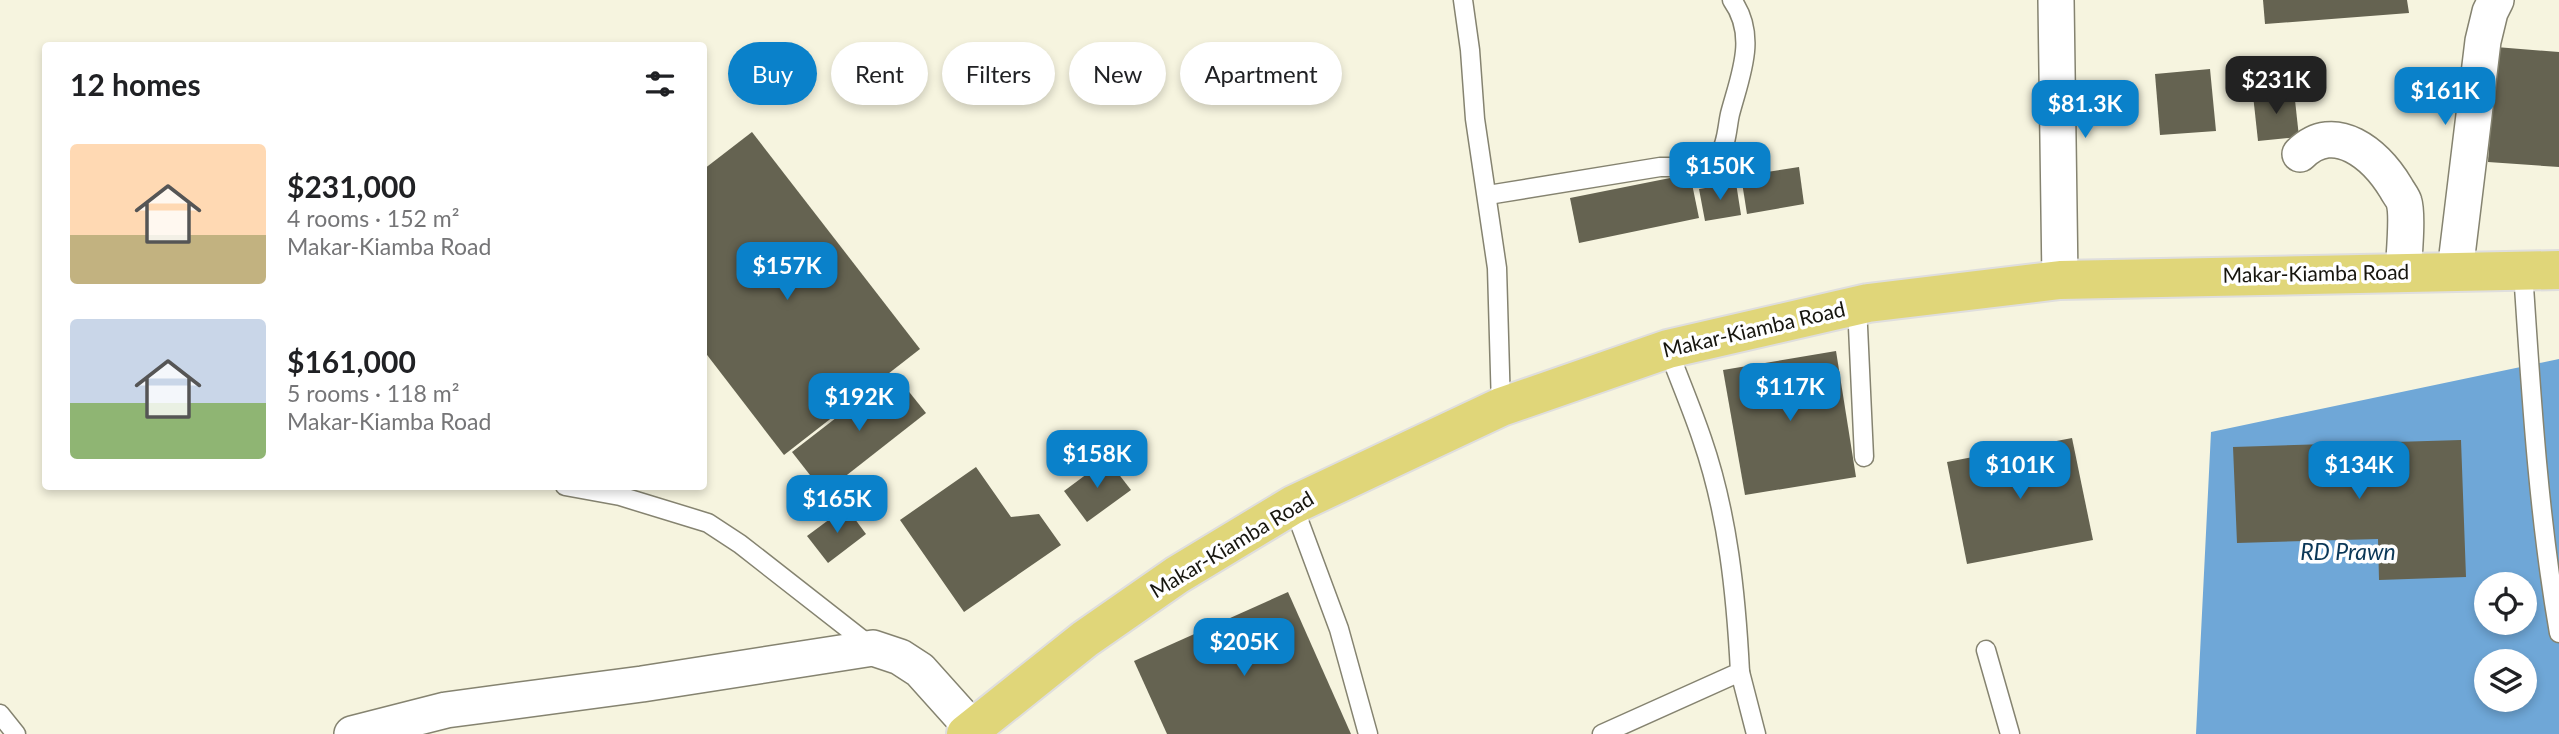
<!DOCTYPE html>
<html lang="en">
<head>
<meta charset="utf-8">
<style>
	:root { --surface:#fff; --page:#f6f6f6; --text:#202124; --muted:#757577; --accent:#0a81ca }
	body { margin:0; font-family:Lato,sans-serif; background:var(--page); color:var(--text); height:100vh; display:flex; flex-direction:column; font-size:26px; white-space:nowrap }
	* { box-sizing:border-box; margin:0 }
	p { font-size:23px; color:var(--muted) }
	.icon { flex:none; width:38px; height:38px; fill:none; stroke:currentColor; stroke-width:2; stroke-linecap:round; stroke-linejoin:round }
	.map { position:relative; flex:1; overflow:hidden }
	.side { position:absolute; left:42px; top:42px; width:665px; height:448px; display:flex; flex-direction:column; background:var(--surface); border-radius:7px; box-shadow:0 4px 10px #0003 }
	.side>* { flex:none }
	.banner { position:absolute; left:728px; top:42px; width:665px; height:63px; display:flex; gap:14px }
	.buttons { position:absolute; left:2474px; top:572px; display:grid; gap:14px }
	.buttons a { display:grid; place-items:center; width:63px; height:63px; border-radius:50%; background:var(--surface); box-shadow:0 4px 10px #0003; font-size:35px }
	.price { position:absolute; translate:-50% -60px; padding:0 16px; border-radius:14px; background:var(--accent); color:#fff; font-size:23px; line-height:46px; filter:drop-shadow(0 2px 4px #0008) }
	.price::after { content:''; position:absolute; left:50%; top:42px; width:21px; height:16px; margin-left:-10px; background:inherit; clip-path:polygon(0 0,100% 0,50% 100%) }
	.price.active { background:#222; color:#fff }
	ul { padding:0; list-style:none }
	li { display:flex; align-items:center; gap:21px; height:175px; padding:0 28px }
	li span { display:grid; place-items:center; flex:none; width:196px; height:140px; border-radius:7px; color:#555 }
	li>.icon { margin-inline-start:auto }
	span .icon { width:84px; height:84px; fill:#fffc; stroke-width:1 }
	li b { font-size:30px }
	h2 { display:flex; justify-content:space-between; align-items:center; height:84px; padding:0 28px; font-size:30px }
	.tag { padding:0 24px; border-radius:32px; background:var(--surface); box-shadow:0 4px 10px #0003; font-size:24px; line-height:63px }
	.tag.active { background:var(--accent); color:#fff }
	.map>svg:first-child { display:block }
</style>
</head>
<body>
<div class="map">
<svg width="2559" height="734" viewBox="0 0 2559 734">
	<rect width="100%" height="100%" fill="#f6f4df"/>
	<path fill="#6fa7d7" fill-rule="evenodd" d="M2559 359V734H2196L2211 432ZM2487 584H2525V623H2487ZM2487 662H2525V700H2487Z"/>
	<g fill="#656351">
		<polygon points="2263,0 2407,0 2409,13 2265,24"/>
		<polygon points="2496,47 2559,52 2559,167 2488,162"/>
		<polygon points="2210,69 2216,131 2160,135 2155,74"/>
		<polygon points="2294,91 2299,137 2258,141 2253,95"/>
		<polygon points="752,132 920,349 784,455 704,351 704,169"/>
		<polygon points="1799,167 1804,204 1747,214 1741,176"/>
		<polygon points="1690,174 1699,218 1579,243 1570,198"/>
		<polygon points="1736,183 1741,215 1705,221 1699,189"/>
		<polygon points="1836,351 1856,477 1745,495 1723,370"/>
		<polygon points="894,373 926,413 824,493 792,452"/>
		<polygon points="2072,438 2093,540 1967,564 1947,462"/>
		<polygon points="2461,440 2466,577 2379,580 2378,539 2237,543 2233,447"/>
		<polygon points="1107,459 1131,490 1087,522 1064,491"/>
		<polygon points="976,467 1011,517 1039,514 1061,545 964,612 900,520"/>
		<polygon points="846,507 866,534 828,563 807,536"/>
		<polygon points="1288,592 1351,734 1167,734 1134,661"/>
	</g>
	<g fill="none" stroke-linecap="round" stroke-linejoin="round">
		<g stroke="#858370" stroke-width="21">
			<g id="lane">
				<polyline points="1463,0 1470,50 1475,119 1497,268 1501,407"/>
				<path d="M1488 195 1660 167C1677 167 1705 169 1718 156 1727 146 1727 127 1730 114 1740 76 1758 36 1732 0"/>
				<path d="M2523 271C2531 392 2538 513 2559 633"/>
				<polyline points="1857,305 1864,457"/>
				<polyline points="565,486 620,496 708,523 740,544 873,648"/>
				<polyline points="1293,505 1339,629 1368,734"/>
				<polyline points="1986,650 2010,734"/>
				<polyline points="1740,672 1756,734"/>
				<polyline points="0,714 16,734"/>
				<path d="M1602 734 1740 672C1736 594 1728 514 1702 439 1692 409 1679 379 1668 349"/>
			</g>
		</g>
		<g stroke="#858370" stroke-width="38">
			<g id="street">
				<polyline points="2056,0 2060,280"/>
				<path d="M2300 154C2335 119 2376 155 2396 188 2398 192 2403 198 2404 202 2408 215 2404 258 2403 273"/>
				<polyline points="2455,272 2483,41 2490,12 2496,0"/>
				<polyline points="352,734 446,710 642,684 873,648 900,657 920,670 972,728"/>
			</g>
		</g>
		<g stroke="#dfdedd" stroke-width="42">
			<polyline id="primary" points="966,734 1085,639 1177,575 1293,505 1501,407 1668,349 1868,303 2060,280 2559,270"/>
		</g>
		<use href="#lane" stroke="#fff" stroke-width="18"/>
		<use href="#street" stroke="#fff" stroke-width="35"/>
		<use href="#primary" stroke="#e0d679" stroke-width="38"/>
	</g>
	<g text-anchor="middle" stroke-width="7" stroke-linejoin="round" paint-order="stroke">
		<g font-size="21" fill="#17160f" stroke="#fff">
			<text transform="translate(2316 274) rotate(-1)" y="7">Makar-Kiamba Road</text>
			<text transform="translate(1754 330) rotate(-13)" y="7">Makar-Kiamba Road</text>
			<text transform="translate(1232 545) rotate(-31)" y="7">Makar-Kiamba Road</text>
		</g>
		<g font-size="23" font-style="italic" fill="#0b3858" stroke="#fff">
			<text x="2348" y="560">RD Prawn</text>
		</g>
	</g>
</svg>
<div class="buttons">
<a><svg class="icon" aria-label="locate" viewBox="0 0 24 24"><circle cx="12" cy="12" r="6"/><path d="M12 2v4M12 18v4M2 12h4M18 12h4"/></svg></a>
<a><svg class="icon" aria-label="layers" viewBox="0 0 24 24"><path d="M12 4l9 5-9 5-9-5zM3 14l9 5 9-5"/></svg></a>
</div>
<b class="price active" style="left:2276px;top:116px">$231K</b>
<b class="price" style="left:2445px;top:127px">$161K</b>
<b class="price" style="left:2085px;top:140px">$81.3K</b>
<b class="price" style="left:1720px;top:202px">$150K</b>
<b class="price" style="left:787px;top:302px">$157K</b>
<b class="price" style="left:1790px;top:423px">$117K</b>
<b class="price" style="left:859px;top:433px">$192K</b>
<b class="price" style="left:1097px;top:490px">$158K</b>
<b class="price" style="left:2020px;top:501px">$101K</b>
<b class="price" style="left:2359px;top:501px">$134K</b>
<b class="price" style="left:837px;top:535px">$165K</b>
<b class="price" style="left:1244px;top:678px">$205K</b>
<div class="banner">
<a class="tag active">Buy</a>
<a class="tag">Rent</a>
<a class="tag">Filters</a>
<a class="tag">New</a>
<a class="tag">Apartment</a>
</div>
<section class="side">
<h2>12 homes<svg class="icon" aria-label="filters" viewBox="0 0 24 24"><path d="M4 7h16M4 17h16"/><circle cx="9" cy="7" r="2"/><circle cx="15" cy="17" r="2"/></svg></h2>
<ul>
<li><span style="background:linear-gradient(#ffd9b3 65%,#c2b280 0)"><svg class="icon" aria-label="home" viewBox="0 0 24 24"><path d="M3 11l9-7 9 7M6 9v11h12V9"/></svg></span><div><b>$231,000</b><p>4 rooms · 152 m²</p><p>Makar-Kiamba Road</p></div></li>
<li><span style="background:linear-gradient(#c9d6e8 60%,#8fb573 0)"><svg class="icon" aria-label="home" viewBox="0 0 24 24"><path d="M3 11l9-7 9 7M6 9v11h12V9"/></svg></span><div><b>$161,000</b><p>5 rooms · 118 m²</p><p>Makar-Kiamba Road</p></div></li>
</ul>
</section>
</div>
</body>
</html>
